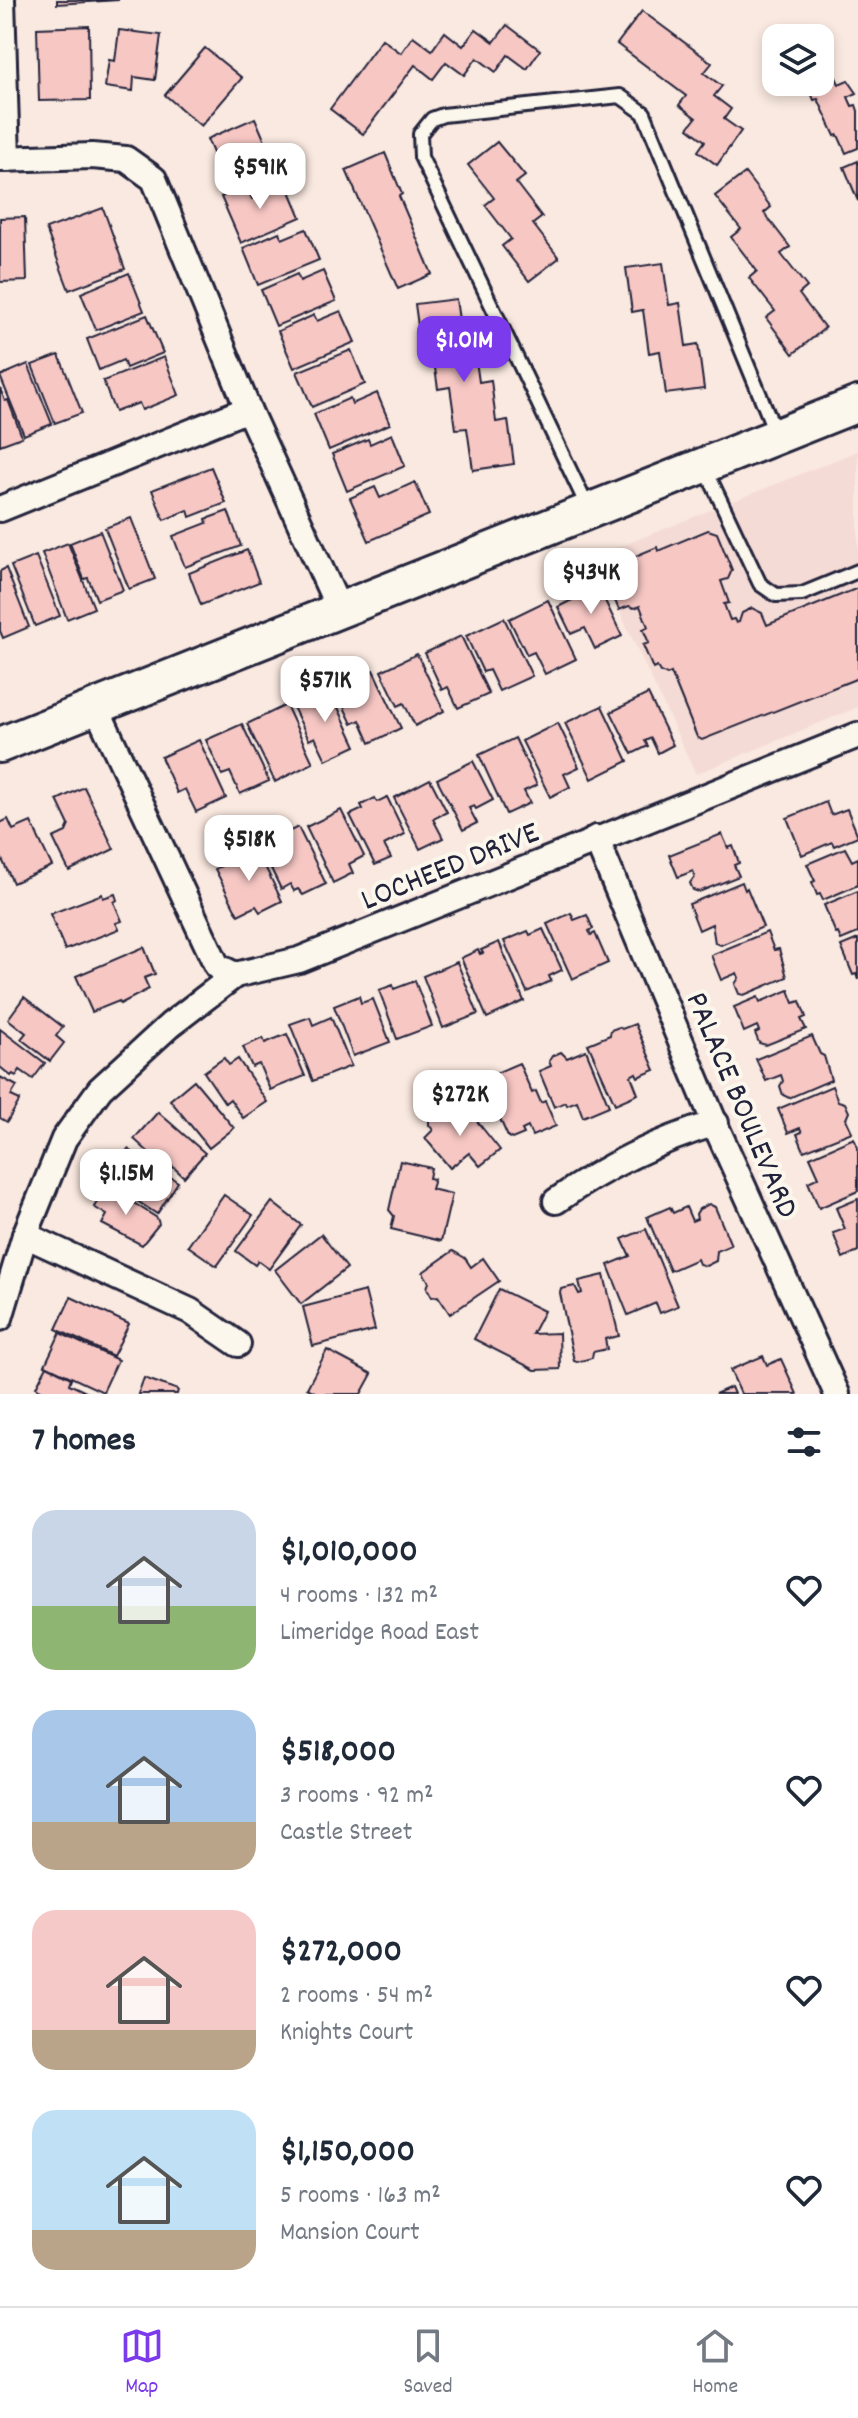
<!DOCTYPE html>
<html lang="en">
<head>
<meta charset="utf-8">
<style>
	:root { --surface:#fff; --page:#f6f6f7; --text:#1f2937; --muted:#747a83; --line:#e0e1e3; --accent:#7c3aed }
	body { margin:0; font-family:Dekko,sans-serif; background:var(--page); color:var(--text); height:100vh; display:flex; flex-direction:column; font-size:30px; white-space:nowrap }
	* { box-sizing:border-box; margin:0 }
	p { font-size:26px; color:var(--muted) }
	.icon { flex:none; width:44px; height:44px; fill:none; stroke:currentColor; stroke-width:2; stroke-linecap:round; stroke-linejoin:round }
	.map { position:relative; height:1394px; overflow:hidden }
	.panel { display:flex; flex-direction:column; background:var(--surface); flex:1 }
	.panel>* { flex:none }
	.buttons { position:absolute; left:762px; top:24px; display:grid; gap:16px }
	.buttons a { display:grid; place-items:center; width:72px; height:72px; border-radius:16px; background:var(--surface); box-shadow:0 4px 12px #0003; font-size:40px }
	.price { position:absolute; translate:-50% -68px; padding:0 18px; border-radius:16px; background:#fff; color:#222; font-size:26px; line-height:52px; filter:drop-shadow(0 2px 4px #0008) }
	.price::after { content:''; position:absolute; left:50%; top:48px; width:24px; height:18px; margin-left:-12px; background:inherit; clip-path:polygon(0 0,100% 0,50% 100%) }
	.price.selected { background:var(--accent); color:#fff }
	ul { padding:0; list-style:none }
	li { display:flex; align-items:center; gap:24px; height:200px; padding:0 32px }
	li span { display:grid; place-items:center; flex:none; width:224px; height:160px; border-radius:24px; color:#555 }
	li>.icon { margin-inline-start:auto }
	span .icon { width:96px; height:96px; fill:#fffc; stroke-width:1 }
	li b { font-size:34px }
	h2 { display:flex; justify-content:space-between; align-items:center; height:96px; padding:0 32px; font-size:34px }
	.menu { display:flex; justify-content:space-around; align-items:center; height:112px; border-top:2px solid var(--line); background:var(--surface); font-size:22px; color:var(--muted) }
	.menu a { display:grid; justify-items:center; gap:4px }
	.menu .selected { color:var(--accent) }
	.map>svg:first-child { display:block }
</style>
</head>
<body>
<div class="map">
<svg width="858" height="1394" viewBox="0 0 858 1394">
	<rect width="100%" height="100%" fill="#fae9e0"/>
	<filter id="ink" filterUnits="userSpaceOnUse"><feTurbulence type="fractalNoise" baseFrequency=".0125" numOctaves="2"/><feDisplacementMap in="SourceGraphic" scale="16" xChannelSelector="R" yChannelSelector="G"/><feConvolveMatrix kernelMatrix="1 2 1 2 8 2 1 2 1" color-interpolation-filters="sRGB"/></filter>
	<g filter="url(#ink)">
		<polygon fill="#f5dbd5" points="858,451 858,707 696,774 594,557"/>
		<g fill="#f7c7c4" stroke="#22223b" stroke-width="2">
			<polygon points="57,0 119,0 57,4"/>
			<polygon points="642,11 712,63 704,73 722,86 714,96 731,109 724,119 741,131 717,165 698,151 705,141 688,128 696,118 679,105 686,96 617,44"/>
			<polygon points="507,25 540,50 527,69 508,55 496,72 477,58 464,75 446,62 433,79 415,65 363,134 330,109 382,39 401,53 413,36 432,50 445,32 463,46 476,29 494,42"/>
			<polygon points="89,26 90,100 39,101 37,28"/>
			<polygon points="119,30 161,35 155,80 134,77 133,91 105,87 109,60 115,61"/>
			<polygon points="205,48 242,78 201,126 165,95"/>
			<polygon points="834,73 839,84 848,80 857,93 848,97 852,106 856,105 858,111 858,148 846,153 838,135 835,136 818,99 814,100 808,85 820,82 820,79"/>
			<polygon points="255,118 276,167 228,188 207,139"/>
			<polygon points="497,142 525,176 516,183 542,217 533,224 559,258 529,281 502,246 511,239 485,205 494,198 468,165"/>
			<polygon points="385,153 402,194 399,196 432,274 398,289 346,170"/>
			<polygon points="858,161 858,201 844,167"/>
			<polygon points="745,173 771,207 764,213 790,247 781,254 807,287 799,294 825,328 793,354 766,318 775,311 749,278 757,271 731,237 741,229 715,196"/>
			<polygon points="287,184 301,217 241,243 221,197 246,186 252,199"/>
			<polygon points="103,208 125,269 69,290 46,229"/>
			<polygon points="25,217 27,281 0,282 0,218"/>
			<polygon points="306,229 319,260 258,285 243,248 279,232 282,239"/>
			<polygon points="663,263 669,305 680,303 686,346 698,344 704,389 666,394 660,351 649,353 643,310 632,312 626,268"/>
			<polygon points="323,271 336,301 276,326 261,290 297,274 300,281"/>
			<polygon points="129,273 144,311 96,330 81,293"/>
			<polygon points="456,299 462,341 473,339 479,382 491,380 496,422 508,420 514,464 473,470 467,428 456,429 450,387 438,389 432,347 421,348 415,304"/>
			<polygon points="341,311 355,342 294,368 278,331 314,315 317,321"/>
			<polygon points="147,315 163,353 126,368 123,360 99,370 87,339"/>
			<polygon points="351,350 365,384 312,407 297,372"/>
			<polygon points="59,355 82,413 55,423 32,365"/>
			<polygon points="164,357 179,395 142,410 139,403 115,412 103,381"/>
			<polygon points="28,364 52,424 24,435 0,376"/>
			<polygon points="0,388 5,401 8,400 22,437 0,445"/>
			<polygon points="377,393 390,424 329,450 314,414 350,398 352,404"/>
			<polygon points="392,434 405,466 347,491 332,454 368,439 370,444"/>
			<polygon points="211,467 226,503 190,517 188,510 164,520 152,490"/>
			<polygon points="415,482 429,515 369,541 350,498 375,487 380,498"/>
			<polygon points="228,511 241,546 185,567 173,536 207,523 206,519"/>
			<polygon points="131,518 155,579 129,589 105,528"/>
			<polygon points="708,530 717,533 732,570 728,579 721,581 729,603 724,604 730,620 734,619 736,623 739,622 742,613 752,608 762,613 767,625 858,588 858,678 702,740 697,737 671,673 667,675 660,672 657,667 653,669 643,645 649,643 643,629 648,627 640,606 634,608 629,606 619,610 605,577 615,570 616,564 657,547 658,551"/>
			<polygon points="100,531 123,590 97,600 88,578 84,579 70,543"/>
			<polygon points="68,543 94,608 67,619 42,553"/>
			<polygon points="247,550 259,582 201,605 189,573"/>
			<polygon points="36,556 60,616 35,626 11,566"/>
			<polygon points="6,568 29,627 3,638 0,631 0,571"/>
			<polygon points="596,582 622,636 595,649 585,628 571,634 558,607 574,599 572,594"/>
			<polygon points="548,600 576,659 545,674 534,652 527,655 509,619"/>
			<polygon points="504,618 532,676 499,691 489,670 483,672 466,636"/>
			<polygon points="461,636 489,694 458,708 448,687 442,690 425,653"/>
			<polygon points="417,654 444,711 415,726 404,703 398,706 381,671"/>
			<polygon points="373,670 401,728 370,743 360,720 352,724 335,688"/>
			<polygon points="329,688 356,746 326,760 315,737 309,740 292,705"/>
			<polygon points="648,694 673,745 658,753 651,738 645,741 648,746 632,754 611,712"/>
			<polygon points="286,705 313,763 275,782 247,724"/>
			<polygon points="602,706 628,761 592,779 565,723"/>
			<polygon points="558,723 579,767 564,774 570,787 550,797 522,741"/>
			<polygon points="242,724 269,781 240,794 230,772 222,775 206,740"/>
			<polygon points="515,738 537,785 524,791 530,803 506,814 479,755"/>
			<polygon points="199,740 226,798 196,812 185,789 177,793 161,757"/>
			<polygon points="473,761 493,800 476,809 474,806 469,808 477,823 463,830 437,779"/>
			<polygon points="430,779 447,812 433,819 443,838 420,849 394,798"/>
			<polygon points="84,787 114,849 69,871 53,838 66,832 69,825 57,800"/>
			<polygon points="387,797 405,834 384,845 391,858 375,865 350,815 363,809 361,805 375,798 377,802"/>
			<polygon points="826,802 831,815 847,809 858,836 834,846 832,842 802,855 787,818"/>
			<polygon points="341,810 364,856 349,864 353,873 333,883 306,827"/>
			<polygon points="8,819 13,830 31,822 52,866 13,883 0,855 0,823"/>
			<polygon points="298,827 326,884 303,895 298,889 294,891 290,884 281,889 260,846"/>
			<polygon points="722,834 728,848 733,846 739,863 734,865 739,876 699,892 693,890 690,883 695,876 693,871 678,877 669,855"/>
			<polygon points="256,848 282,901 260,912 256,906 238,915 215,869"/>
			<polygon points="845,848 852,861 858,858 858,885 823,900 820,894 817,895 812,882 815,881 807,864"/>
			<polygon points="742,882 745,890 747,888 763,927 721,945 715,943 712,924 699,930 689,904"/>
			<polygon points="858,891 858,933 841,940 838,933 836,934 824,905"/>
			<polygon points="102,894 103,898 115,894 117,900 114,902 122,921 116,923 119,929 65,950 50,914"/>
			<polygon points="571,913 574,920 587,915 593,929 589,931 591,935 595,933 608,963 572,979 547,924"/>
			<polygon points="543,929 562,970 549,976 551,981 527,992 504,941 528,931 530,935"/>
			<polygon points="767,932 774,950 779,949 787,977 744,995 739,994 735,984 739,978 737,973 721,980 711,955"/>
			<polygon points="858,939 858,980 856,974 853,975 841,946"/>
			<polygon points="499,942 524,1001 487,1018 461,958 478,950 480,954 483,953 481,950"/>
			<polygon points="144,947 155,974 144,978 149,989 120,1004 119,1001 92,1012 76,976"/>
			<polygon points="457,962 478,1014 443,1028 423,976"/>
			<polygon points="415,981 432,1026 397,1039 379,990 393,985 394,989"/>
			<polygon points="789,990 794,1003 800,1001 806,1017 801,1019 806,1029 766,1045 759,1043 755,1033 759,1031 757,1026 744,1032 734,1007 758,997 760,1002"/>
			<polygon points="359,996 361,1003 373,999 390,1042 353,1056 334,1006"/>
			<polygon points="24,997 63,1027 56,1036 64,1043 50,1061 21,1039 26,1033 8,1019"/>
			<polygon points="310,1017 313,1025 331,1017 351,1066 313,1081 290,1024"/>
			<polygon points="635,1024 655,1070 638,1077 636,1073 631,1076 638,1094 615,1104 588,1044 610,1035 611,1030 619,1027 622,1029"/>
			<polygon points="0,1029 45,1063 33,1079 20,1070 16,1076 13,1074 11,1076 0,1067"/>
			<polygon points="287,1034 305,1076 270,1090 259,1064 252,1067 243,1047 263,1038 265,1043"/>
			<polygon points="812,1036 820,1054 824,1056 831,1080 789,1098 783,1095 780,1086 783,1081 781,1075 766,1081 756,1059"/>
			<polygon points="586,1050 609,1106 583,1117 577,1101 567,1105 566,1102 554,1107 539,1071 551,1066 549,1061 552,1056 561,1052 567,1058"/>
			<polygon points="224,1058 229,1065 238,1059 267,1102 243,1118 230,1099 225,1103 204,1072"/>
			<polygon points="519,1063 532,1093 536,1091 541,1103 545,1101 556,1126 532,1136 528,1127 522,1130 524,1134 512,1139 508,1137 482,1079"/>
			<polygon points="0,1077 17,1086 11,1096 20,1100 7,1122 0,1118"/>
			<polygon points="194,1080 234,1128 209,1148 170,1100"/>
			<polygon points="832,1086 838,1101 845,1103 849,1112 846,1119 852,1132 804,1151 797,1134 802,1132 800,1128 788,1133 778,1109"/>
			<polygon points="464,1105 500,1150 480,1166 469,1153 450,1168 425,1138 433,1130 429,1125 429,1118 437,1111 443,1111 448,1118"/>
			<polygon points="158,1112 205,1153 184,1177 171,1165 167,1169 134,1139"/>
			<polygon points="854,1138 858,1148 858,1191 819,1208 808,1182 819,1177 810,1157"/>
			<polygon points="128,1149 178,1182 157,1214 107,1181"/>
			<polygon points="400,1161 431,1168 429,1178 434,1179 431,1189 452,1194 441,1241 391,1229 394,1216 389,1210"/>
			<polygon points="107,1186 157,1218 159,1224 142,1245 102,1224 107,1215 94,1207"/>
			<polygon points="224,1195 253,1215 217,1266 188,1246"/>
			<polygon points="858,1199 858,1251 843,1258 833,1233 845,1229 836,1208"/>
			<polygon points="272,1202 301,1225 269,1269 258,1261 255,1265 236,1251"/>
			<polygon points="709,1204 715,1207 731,1245 717,1251 716,1261 706,1266 699,1264 697,1259 670,1271 647,1217 670,1207 673,1213 686,1207 692,1221 697,1219 696,1214 699,1209"/>
			<polygon points="646,1229 678,1306 660,1313 656,1303 628,1315 608,1265 630,1256 622,1239"/>
			<polygon points="321,1234 347,1268 301,1304 275,1270"/>
			<polygon points="453,1251 465,1258 471,1267 483,1258 499,1281 450,1314 438,1296 432,1297 427,1288 429,1282 423,1272"/>
			<polygon points="604,1275 619,1336 605,1339 607,1349 593,1352 592,1358 577,1362 574,1361 560,1293 561,1289 575,1286 579,1294 582,1293 579,1281"/>
			<polygon points="499,1289 544,1311 532,1334 559,1333 560,1369 535,1370 474,1339"/>
			<polygon points="365,1291 375,1330 313,1346 303,1307"/>
			<polygon points="71,1297 129,1324 113,1356 56,1329"/>
			<polygon points="60,1333 118,1360 103,1392 45,1365"/>
			<polygon points="327,1350 372,1374 361,1394 318,1394 307,1388"/>
			<polygon points="763,1356 767,1365 781,1359 797,1394 741,1394 730,1370"/>
			<polygon points="47,1366 71,1378 69,1384 90,1394 43,1394 44,1392 36,1387"/>
			<polygon points="144,1378 178,1390 177,1394 138,1394"/>
			<polygon points="731,1387 734,1394 715,1394"/>
		</g>
		<g fill="none" stroke-linecap="round" stroke-linejoin="round">
			<g stroke="#22223b" stroke-width="18">
				<g id="lane">
					<polyline points="705,468 760,584 776,595 802,594 858,571"/>
					<polyline points="588,508 421,157 420,134 432,119 443,115 620,96 644,113 776,434"/>
				</g>
			</g>
			<g stroke="#22223b" stroke-width="30">
				<g id="street">
					<polyline points="2,0 7,159"/>
					<polyline points="0,159 92,156 126,159 154,179 248,409 339,609"/>
					<polyline points="0,509 248,409"/>
					<polyline points="96,707 217,966 235,975"/>
					<polyline points="596,838 718,1131 837,1394"/>
					<path d="M556 1201C604 1167 660 1140 716 1123"/>
					<polyline points="25,1235 190,1311 238,1344"/>
					<polyline points="0,1318 25,1235 64,1139 100,1089 170,1025 235,975 299,960 858,735"/>
				</g>
			</g>
			<g stroke="#22223b" stroke-width="40">
				<polyline id="secondary" points="0,745 858,404"/>
			</g>
			<use href="#lane" stroke="#fbf7ec" stroke-width="12"/>
			<use href="#street" stroke="#fbf7ec" stroke-width="24"/>
			<use href="#secondary" stroke="#fbf7ec" stroke-width="34"/>
		</g>
	</g>
	<g text-anchor="middle" stroke-width="8" stroke-linejoin="round" paint-order="stroke">
		<g font-size="32" fill="#22223b" stroke="#fbf7ec">
			<text transform="translate(449 864) rotate(-22)" y="11">LOCHEED DRIVE</text>
			<text transform="translate(744 1104) rotate(67)" y="11">PALACE BOULEVARD</text>
		</g>
	</g>
</svg>
<div class="buttons">
<a><svg class="icon" aria-label="layers" viewBox="0 0 24 24"><path d="M12 4l9 5-9 5-9-5zM3 14l9 5 9-5"/></svg></a>
</div>
<b class="price" style="left:260px;top:211px">$591K</b>
<b class="price selected" style="left:464px;top:384px">$1.01M</b>
<b class="price" style="left:591px;top:616px">$434K</b>
<b class="price" style="left:325px;top:724px">$571K</b>
<b class="price" style="left:249px;top:883px">$518K</b>
<b class="price" style="left:460px;top:1138px">$272K</b>
<b class="price" style="left:126px;top:1217px">$1.15M</b>
</div>
<section class="panel">
<h2>7 homes<svg class="icon" aria-label="filters" viewBox="0 0 24 24"><path d="M4 7h16M4 17h16"/><circle cx="9" cy="7" r="2"/><circle cx="15" cy="17" r="2"/></svg></h2>
<ul>
<li><span style="background:linear-gradient(#c9d6e8 60%,#8fb573 0)"><svg class="icon" aria-label="home" viewBox="0 0 24 24"><path d="M3 11l9-7 9 7M6 9v11h12V9"/></svg></span><div><b>$1,010,000</b><p>4 rooms · 132 m²</p><p>Limeridge Road East</p></div><svg class="icon" aria-label="heart" viewBox="0 0 24 24"><path d="M12 20l-8-8c-3-5 5-10 8-4 3-6 11-1 8 4z"/></svg></li>
<li><span style="background:linear-gradient(#a9c7e8 70%,#b9a48a 0)"><svg class="icon" aria-label="home" viewBox="0 0 24 24"><path d="M3 11l9-7 9 7M6 9v11h12V9"/></svg></span><div><b>$518,000</b><p>3 rooms · 92 m²</p><p>Castle Street</p></div><svg class="icon" aria-label="heart" viewBox="0 0 24 24"><path d="M12 20l-8-8c-3-5 5-10 8-4 3-6 11-1 8 4z"/></svg></li>
<li><span style="background:linear-gradient(#f6c9c9 75%,#b9a48a 0)"><svg class="icon" aria-label="home" viewBox="0 0 24 24"><path d="M3 11l9-7 9 7M6 9v11h12V9"/></svg></span><div><b>$272,000</b><p>2 rooms · 54 m²</p><p>Knights Court</p></div><svg class="icon" aria-label="heart" viewBox="0 0 24 24"><path d="M12 20l-8-8c-3-5 5-10 8-4 3-6 11-1 8 4z"/></svg></li>
<li><span style="background:linear-gradient(#bfe0f5 75%,#b9a48a 0)"><svg class="icon" aria-label="home" viewBox="0 0 24 24"><path d="M3 11l9-7 9 7M6 9v11h12V9"/></svg></span><div><b>$1,150,000</b><p>5 rooms · 163 m²</p><p>Mansion Court</p></div><svg class="icon" aria-label="heart" viewBox="0 0 24 24"><path d="M12 20l-8-8c-3-5 5-10 8-4 3-6 11-1 8 4z"/></svg></li>
</ul>
</section>
<nav class="menu">
<a class="selected"><svg class="icon" aria-label="map" viewBox="0 0 24 24"><path d="M3 6l6-2 6 2 6-2v14l-6 2-6-2-6 2zM9 4v14M15 6v14"/></svg>Map</a>
<a><svg class="icon" aria-label="saved" viewBox="0 0 24 24"><path d="M7 4h10v16l-5-4-5 4z"/></svg>Saved</a>
<a><svg class="icon" aria-label="home" viewBox="0 0 24 24"><path d="M3 11l9-7 9 7M6 9v11h12V9"/></svg>Home</a>
</nav>
</body>
</html>
